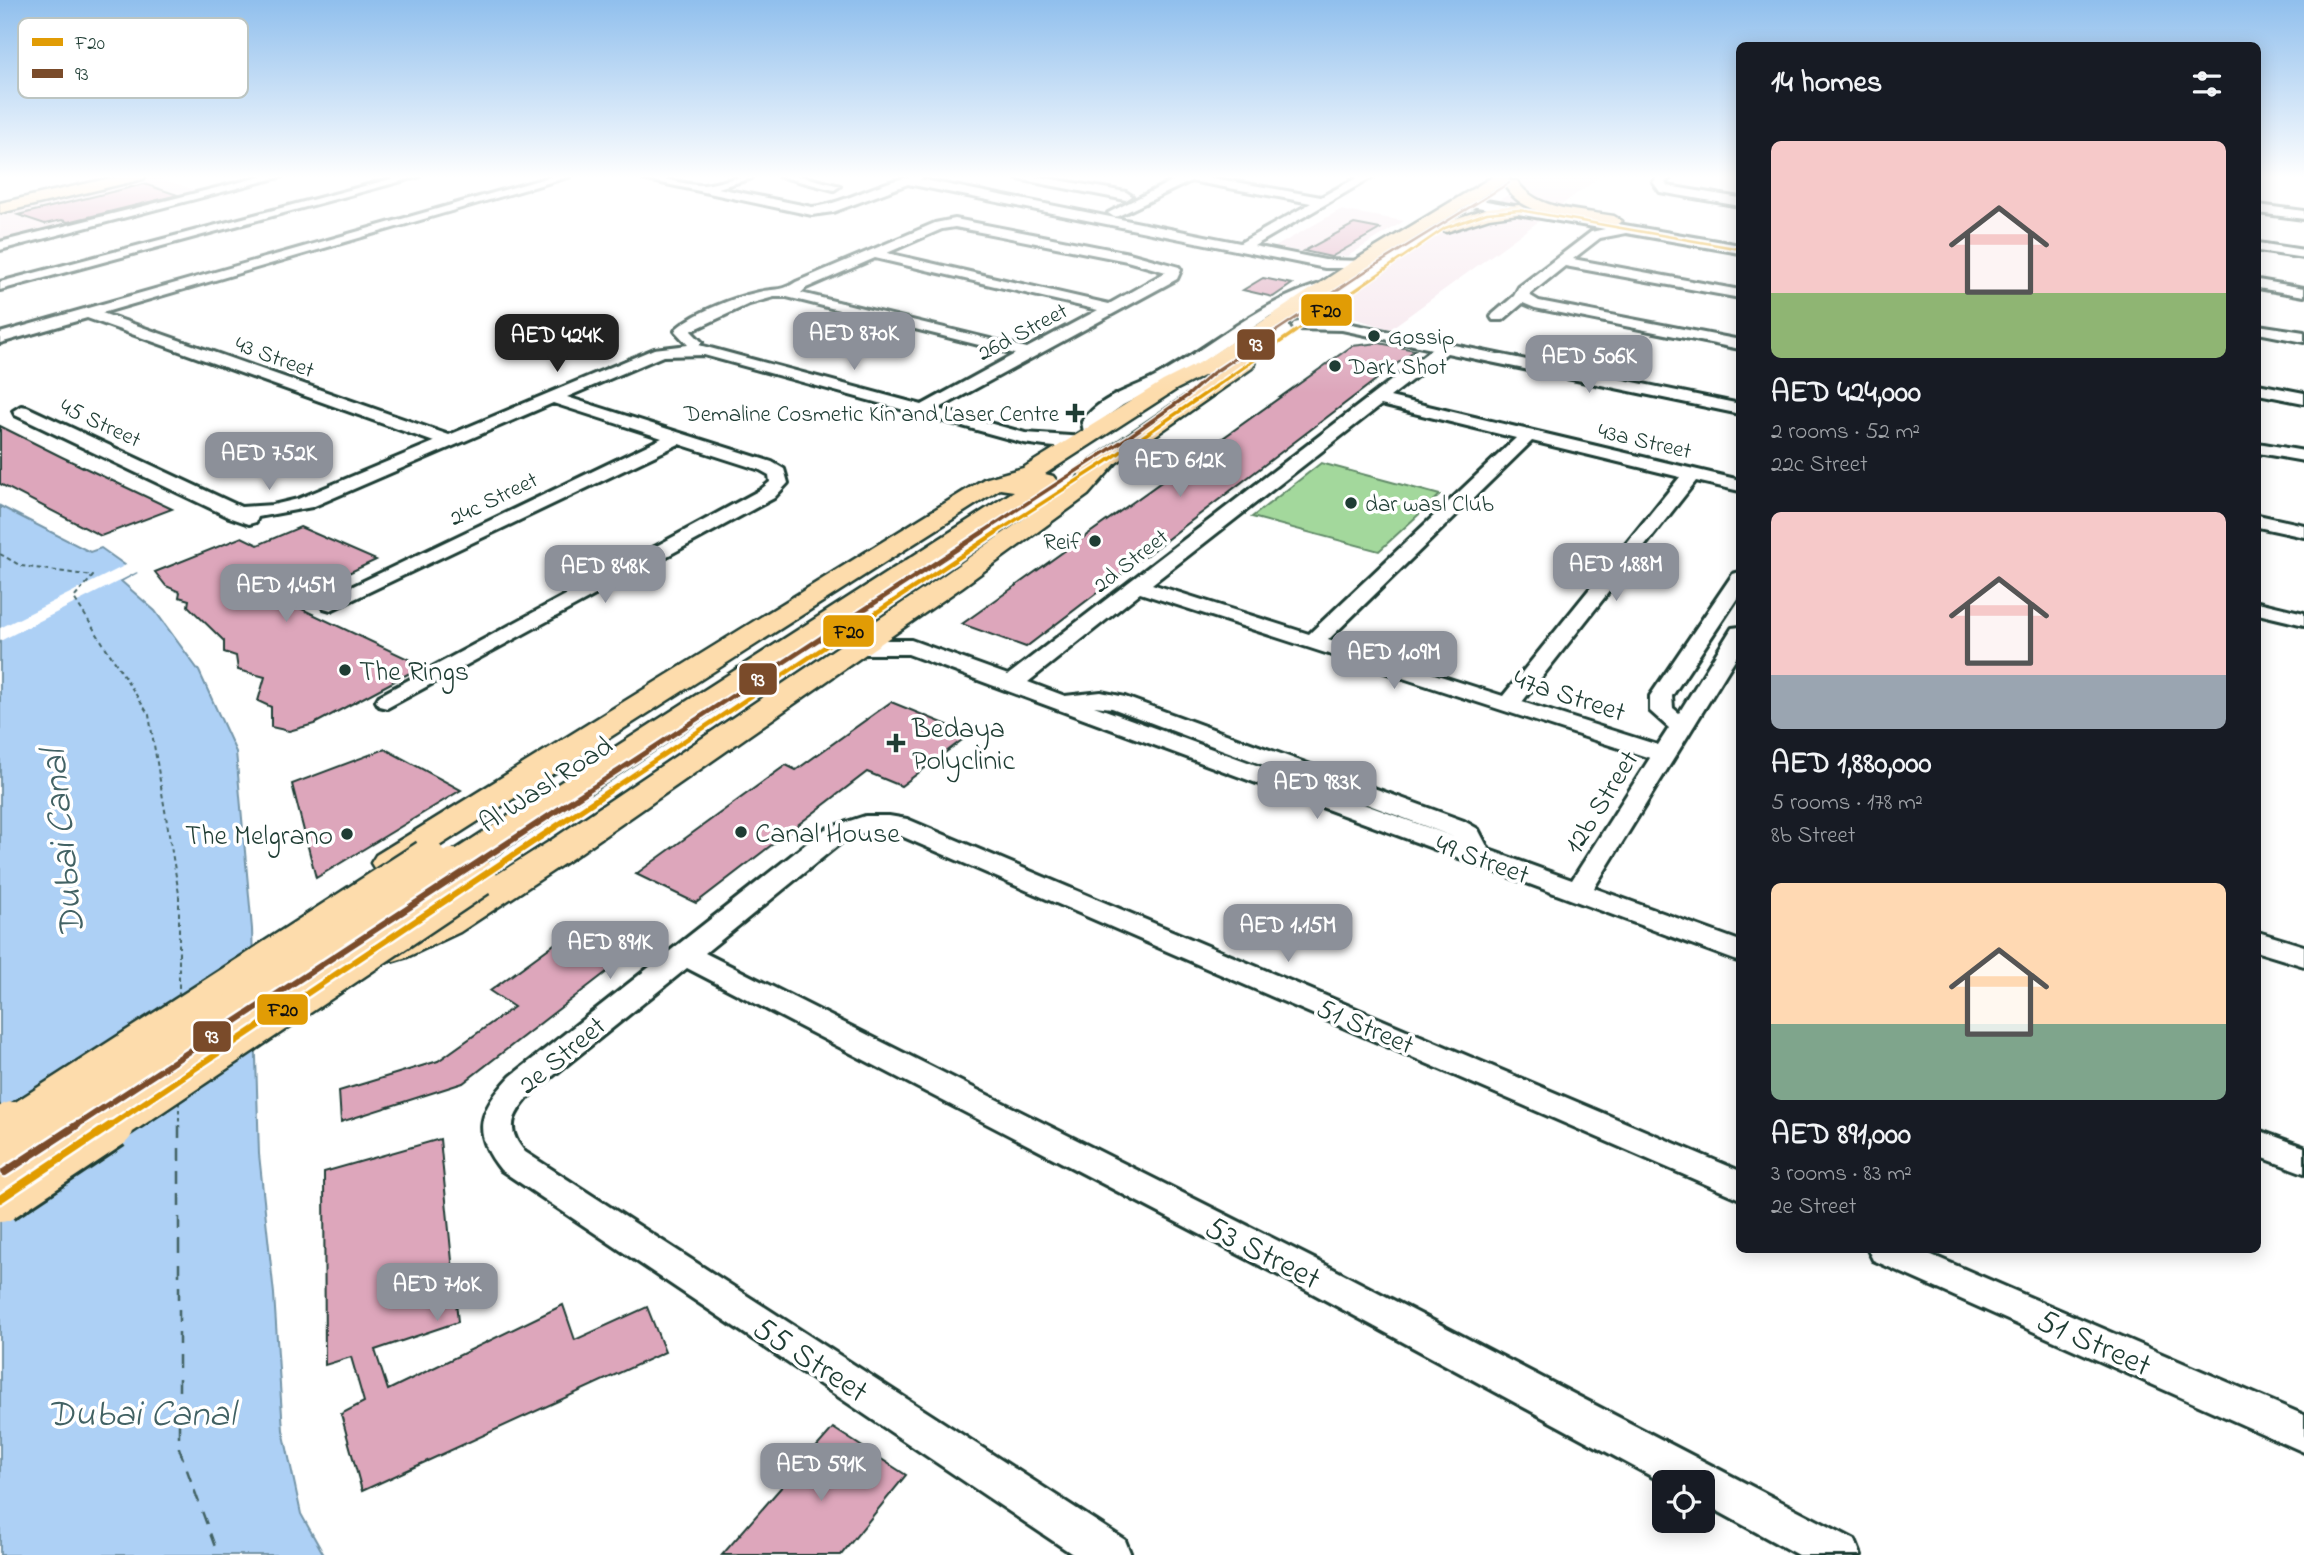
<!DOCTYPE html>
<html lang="en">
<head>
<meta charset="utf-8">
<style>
	:root { --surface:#171b24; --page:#20242c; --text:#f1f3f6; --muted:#9ea1a6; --accent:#8c9099 }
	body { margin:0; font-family:"Indie Flower",sans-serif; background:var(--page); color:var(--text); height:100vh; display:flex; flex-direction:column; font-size:26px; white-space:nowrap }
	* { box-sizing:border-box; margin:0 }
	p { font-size:23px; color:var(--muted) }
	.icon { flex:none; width:38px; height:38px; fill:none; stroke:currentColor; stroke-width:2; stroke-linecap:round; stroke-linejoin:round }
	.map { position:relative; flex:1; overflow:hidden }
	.side { position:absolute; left:1736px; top:42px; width:525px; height:1211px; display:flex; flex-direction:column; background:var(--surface); border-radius:10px; box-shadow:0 4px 18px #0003 }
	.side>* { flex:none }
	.buttons { position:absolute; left:1652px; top:1470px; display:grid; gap:14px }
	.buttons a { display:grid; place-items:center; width:63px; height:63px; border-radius:10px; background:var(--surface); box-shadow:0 4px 18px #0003; font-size:35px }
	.price { position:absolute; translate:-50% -60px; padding:0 16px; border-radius:14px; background:var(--accent); color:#fff; font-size:23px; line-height:46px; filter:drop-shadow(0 2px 4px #0008) }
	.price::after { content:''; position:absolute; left:50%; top:42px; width:21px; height:16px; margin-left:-10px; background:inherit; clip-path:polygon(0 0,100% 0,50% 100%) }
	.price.active { background:#222; color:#fff }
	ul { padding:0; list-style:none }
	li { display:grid; align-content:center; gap:14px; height:371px; padding:0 35px }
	li span { display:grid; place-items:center; height:217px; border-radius:10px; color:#555 }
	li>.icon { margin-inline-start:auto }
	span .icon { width:126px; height:126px; fill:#fffc; stroke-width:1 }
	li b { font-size:30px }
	h2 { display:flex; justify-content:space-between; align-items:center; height:84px; padding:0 35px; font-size:30px }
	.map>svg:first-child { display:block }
</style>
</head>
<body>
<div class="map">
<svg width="2304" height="1555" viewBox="0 0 2304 1555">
	<rect width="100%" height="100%" fill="#fff"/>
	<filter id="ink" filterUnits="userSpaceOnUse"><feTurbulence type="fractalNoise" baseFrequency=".0143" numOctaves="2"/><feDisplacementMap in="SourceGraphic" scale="14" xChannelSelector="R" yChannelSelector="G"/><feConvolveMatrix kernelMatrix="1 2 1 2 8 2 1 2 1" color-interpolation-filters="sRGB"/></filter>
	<g filter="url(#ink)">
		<g fill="#f5e4eb">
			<polygon points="152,176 201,192 0,242 0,213"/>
			<polygon points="1524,176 1601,176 1390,329 1323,309 1469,216 1512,193 1512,184"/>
			<polygon points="1340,210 1404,221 1348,256 1331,257 1275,247"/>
		</g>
		<polygon fill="#a3d89c" stroke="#618a68" stroke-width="2" points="1321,463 1440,495 1379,551 1252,517"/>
		<polygon fill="#add0f5" stroke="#7495a8" stroke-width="2" points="0,506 90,552 101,548 136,573 121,581 155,611 199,671 236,752 252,929 259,1154 274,1294 283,1430 301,1514 324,1555 0,1555"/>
		<polygon fill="#fff" points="128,564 139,571 0,641 0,628"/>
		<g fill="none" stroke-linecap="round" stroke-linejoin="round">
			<g stroke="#426264" stroke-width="2" stroke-dasharray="4.5 3.5" stroke-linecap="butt">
				<polyline points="0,554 21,566 93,576 74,598 149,715 179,894 179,997"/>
				<polyline points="179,1101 179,1127"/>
			</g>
			<polyline stroke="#426264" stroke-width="2.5" stroke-dasharray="13 10" stroke-linecap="butt" points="179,1125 179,1448 218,1555"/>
		</g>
		<g fill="#dda6bb" stroke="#1f3d34" stroke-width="2">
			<polygon points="144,184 178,195 68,222 62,220 45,224 18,215"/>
			<polygon points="1354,224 1380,229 1331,257 1304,251"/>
			<polygon points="1263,278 1292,284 1273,297 1243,290"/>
			<polygon points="1379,343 1415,350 1026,647 962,624 1352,346"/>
			<polygon points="0,426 62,457 172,509 101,536 0,484"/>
			<polygon points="300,527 376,560 287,602 423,666 314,724 289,731 271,727 271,707 258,701 265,677 238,670 236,656 224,652 224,641 188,606 189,600 179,597 180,592 166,586 155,572 242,537 258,545"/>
			<polygon points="891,702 970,734 901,786 867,772 696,903 636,874 786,765 796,770"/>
			<polygon points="385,749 461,790 316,878 292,784"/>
			<polygon points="564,937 617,964 463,1083 341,1122 339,1091 438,1061 514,1007 490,991"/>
			<polygon points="440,1139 458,1322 375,1350 388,1390 563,1305 575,1340 647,1307 665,1352 362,1491 341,1414 364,1402 351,1357 325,1365 324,1172"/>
			<polygon points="833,1428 906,1475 841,1555 722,1555"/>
		</g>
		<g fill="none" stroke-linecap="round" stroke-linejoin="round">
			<g stroke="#1f3d34" stroke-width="6">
				<g id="minor">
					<polygon points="264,176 283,176 0,250 0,242"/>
					<polygon points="402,176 420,176 0,290 0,282"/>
					<path d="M553 176H571L102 313 449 435 654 349 688 345 675 331 677 328C698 311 733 298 759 292 776 288 781 292 796 282L935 223 955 219 1129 253 1179 267 1181 270 1177 279 938 409 1025 433 1085 437 1082 422C1099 396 1134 389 1159 375 1216 343 1264 298 1328 282L1335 286 1270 316 1189 371 1123 405 1099 422 1101 434 1098 438H1088L1090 441 1087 445C1066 450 1045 446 1024 443L704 355 663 356 567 397 772 462 784 469 788 483 774 498 387 708 379 706 376 701 379 696 760 490 770 482 769 475 760 470 679 444 331 610 324 608 321 604 324 600 662 438 553 403 312 507 258 517 256 522 249 524 229 517 15 415 13 411 21 406 27 407 241 507 273 505 298 499 434 442 87 318 0 343V333ZM955 227 1127 261 1166 272 1109 304 887 253 942 229ZM875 258 1098 310 1027 348 801 293 806 288ZM774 297H787L1015 354 922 405 699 345 702 342 691 331 749 304Z"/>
					<path d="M637 176C660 175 685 186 704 185 721 183 736 176 754 176L752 178 718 188 812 207C851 203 885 176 924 176L920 179 1240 243 1311 203 1191 181 1118 216 1114 217 1108 213 1182 176H1202L1321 197 1360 176H1374L1254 246 1325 260 1366 261V267L1361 268H1325L908 184 833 212 812 215 643 179Z"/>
					<polygon points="779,176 801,176 840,186 834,190"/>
					<polygon points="1012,176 1035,176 1126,192 1132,196 1126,200 1018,179"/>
					<polygon points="1659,176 1672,176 1665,183 1668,186 1740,198 1740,206 1660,192 1653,182"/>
					<polygon points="1463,197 1740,245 1740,253 1626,233 1600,238 1573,259 1740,290 1740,298 1565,266 1529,295 1539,301 1740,340 1740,349 1535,308 1523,303 1503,320 1493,320 1491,317 1493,314 1514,296 1519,287 1591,232 1605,229 1459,204 1457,201"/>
					<polygon points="2258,205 2304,211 2304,219 2258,213"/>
					<polygon points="2258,243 2304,250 2304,258 2258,251"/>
					<polygon points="2258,280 2304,288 2304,296 2258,288"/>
					<path d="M1299 322H1342L1740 404V414L1447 353 1390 397 1740 480V491L1696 481 1522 702 1658 745 1669 728 1650 711V696L1733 574 1740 572V594L1672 696 1673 708 1679 713 1732 628 1740 627V651L1594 888 1740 941V962L908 654H856L848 652 845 647 848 642 856 640H911L1008 675 1432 349 1342 330 1294 329 1292 326 1294 323ZM1381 405 1516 438 1309 634 1152 584ZM1532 441 1680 477 1503 696 1328 640ZM1140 593 1650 758 1572 880 1489 850 1478 829 1464 821 1125 697 1101 692 1065 696 1028 682ZM1094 706 1112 708 1454 837Z"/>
					<polygon points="2258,325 2304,332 2304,342 2258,333"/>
					<polygon points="2258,384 2304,393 2304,403 2258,394"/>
					<polygon points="2258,443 2304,451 2304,461 2258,453"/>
					<polygon points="2258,515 2304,525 2304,537 2258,527"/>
					<polygon points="2258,602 2304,613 2304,625 2258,614"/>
					<path d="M865 816H889L907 819 1740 1171V1199L892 832H865L843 841 705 953 1316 1260 1855 1540 1861 1555H1798L1703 1503V1482L1664 1483 1292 1282 687 968 533 1092C514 1113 503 1127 525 1152L1125 1540 1131 1555H1074L501 1170C470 1132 480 1109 511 1076L825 829Z"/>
					<polygon points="2258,932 2304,946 2304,966 2258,952"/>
					<polygon points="2258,1130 2304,1147 2304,1173 2258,1156"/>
					<polygon points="1868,1250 1920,1250 2304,1415 2304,1452 1873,1260"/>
				</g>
			</g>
			<g stroke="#1f3d34" stroke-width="5">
				<g id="major">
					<polygon points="120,176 145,176 143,179 0,213 0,203"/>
					<path d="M1494 176H1511L1507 181H1517C1536 211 1582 210 1614 216L1622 221 1614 226C1579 219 1522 219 1504 184L1507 181 1367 268 1215 370 1177 389 1045 474 1053 476 1057 481 1053 486 465 875 453 878 441 875 436 867 441 859 1014 491 1000 489 400 871 388 874 376 871 371 863 376 855 984 479 1023 468 1163 381 1201 362 1355 260Z"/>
					<polygon points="1519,205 1527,210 1525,213 1489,218 1446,232 1438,227 1440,224 1487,208"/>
					<polygon points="1245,358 1252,360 1255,364 1252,368 1116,463 1088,495 962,587 574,857 460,932 407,957 394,961 381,957 376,948 381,939 434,914 550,841 944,575 1072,485 1080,476 1077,472 1081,467 1238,360"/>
				</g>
			</g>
			<use href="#minor" fill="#fff" fill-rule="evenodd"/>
			<use href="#major" fill="#fddcac" fill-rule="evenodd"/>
			<g stroke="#1f3d34" stroke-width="41" stroke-linecap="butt">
				<g id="major-bridge-far1">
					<polyline points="10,1127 427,858"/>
					<polyline points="58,1127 453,867"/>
					<polyline points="108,1127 479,878"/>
				</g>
			</g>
			<g stroke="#1f3d34" stroke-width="52" stroke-linecap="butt">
				<g id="major-bridge">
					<polyline points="0,1133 13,1125"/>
					<polyline points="0,1165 61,1125"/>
					<polyline points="0,1199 111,1125"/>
				</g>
			</g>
			<use href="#major-bridge-far1" stroke="#fddcac" stroke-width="36"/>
			<use href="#major-bridge" stroke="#fddcac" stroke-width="46"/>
			<g stroke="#fff" stroke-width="5">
				<polyline id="bus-1-far4" points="1293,333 1445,228 1487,213 1519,210 1740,249"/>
			</g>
			<g stroke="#fff" stroke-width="7">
				<polyline id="bus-1-far3" points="994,534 1106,462 1296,331"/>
			</g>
			<g stroke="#fff" stroke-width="9">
				<polyline id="bus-1-far2" points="606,793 997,532"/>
			</g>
			<g stroke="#fff" stroke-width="11">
				<polyline id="bus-1-far1" points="108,1127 609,791"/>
			</g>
			<g stroke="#fff" stroke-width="13">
				<polyline id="bus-1" points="0,1199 111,1125"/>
			</g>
			<g stroke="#fff" stroke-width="5">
				<polyline id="bus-2-far4" points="1273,333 1366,271 1509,183"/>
			</g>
			<g stroke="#fff" stroke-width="7">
				<polyline id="bus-2-far3" points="980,534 1130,436 1187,396 1213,373 1276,331"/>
			</g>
			<g stroke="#fff" stroke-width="9">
				<polyline id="bus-2-far2" points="584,793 983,532"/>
			</g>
			<g stroke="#fff" stroke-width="11">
				<polyline id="bus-2-far1" points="74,1127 587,791"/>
			</g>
			<g stroke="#fff" stroke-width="13">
				<polyline id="bus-2" points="5,1172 77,1125"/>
			</g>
			<use href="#bus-1-far4" stroke="#e19c05" stroke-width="2.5"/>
			<use href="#bus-1-far3" stroke="#e19c05" stroke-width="3.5"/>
			<use href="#bus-1-far2" stroke="#e19c05" stroke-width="4.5"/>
			<use href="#bus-1-far1" stroke="#e19c05" stroke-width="6"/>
			<use href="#bus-1" stroke="#e19c05" stroke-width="8"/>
			<use href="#bus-2-far4" stroke="#7a4b2a" stroke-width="2.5"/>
			<use href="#bus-2-far3" stroke="#7a4b2a" stroke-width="3.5"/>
			<use href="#bus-2-far2" stroke="#7a4b2a" stroke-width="4.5"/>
			<use href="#bus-2-far1" stroke="#7a4b2a" stroke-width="6"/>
			<use href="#bus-2" stroke="#7a4b2a" stroke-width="8"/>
		</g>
	</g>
	<linearGradient id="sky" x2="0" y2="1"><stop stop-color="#90bfed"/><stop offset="0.45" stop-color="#fff"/><stop offset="1" stop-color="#fff" stop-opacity="0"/></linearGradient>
	<rect width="2304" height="393" fill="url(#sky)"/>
	<g fill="#1f3d34" stroke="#fff" stroke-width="2.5">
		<circle cx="1374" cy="336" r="7"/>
		<circle cx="1335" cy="366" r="7"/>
		<path d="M1071.5 402.5h7v7h7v7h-7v7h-7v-7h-7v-7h7z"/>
		<circle cx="1351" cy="503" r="7"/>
		<circle cx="1095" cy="541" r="7"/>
		<circle cx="345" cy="670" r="7"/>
		<path d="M892.5 732.5h7v7h7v7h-7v7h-7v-7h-7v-7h7z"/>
		<circle cx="741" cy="832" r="7"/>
		<circle cx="347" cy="834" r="7"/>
	</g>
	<g text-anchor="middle" stroke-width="7" stroke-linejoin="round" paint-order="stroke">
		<g font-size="23" fill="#1f3d34" stroke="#fff">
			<text transform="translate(1022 331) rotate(-28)" y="8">26d Street</text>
			<text transform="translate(275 356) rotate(20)" y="8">43 Street</text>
			<text transform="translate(101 422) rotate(25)" y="8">45 Street</text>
			<text transform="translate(1645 440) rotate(13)" y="8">43a Street</text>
			<text transform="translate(493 498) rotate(-26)" y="8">24c Street</text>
			<text transform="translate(1130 560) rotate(-38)" y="8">2d Street</text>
		</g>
		<g font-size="23" fill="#1f3d34" stroke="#fff" text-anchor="start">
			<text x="1388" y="344">Gossip</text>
			<text x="1349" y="374">Dark Shot</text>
			<text x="1059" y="421" text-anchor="end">Demaline Cosmetic Kin and Laser Centre</text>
			<text x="1365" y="511">dar wasl Club</text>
			<text x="1081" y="549" text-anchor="end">Reif</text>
		</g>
		<g font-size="28" fill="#1f3d34" stroke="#fff" text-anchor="start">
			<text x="359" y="680">The Rings</text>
			<text x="912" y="737">Bedaya<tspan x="912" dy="32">Polyclinic</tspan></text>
			<text x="755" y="842">Canal House</text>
			<text x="333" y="844" text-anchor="end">The Melgrano</text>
		</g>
		<g font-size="28" fill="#1f3d34" stroke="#fff">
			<text transform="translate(1570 694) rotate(18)" y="10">47a Street</text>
			<text transform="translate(545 783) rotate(-33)" y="10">Al Wasl Road</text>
			<text transform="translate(1600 801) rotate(-58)" y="10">12b Street</text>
			<text transform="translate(1483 858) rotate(20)" y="10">49 Street</text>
			<text transform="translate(1366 1025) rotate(23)" y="10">51 Street</text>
			<text transform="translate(561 1054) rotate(-40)" y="10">2e Street</text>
		</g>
		<g font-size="33" fill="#1f3d34" stroke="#fff">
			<text transform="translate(1264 1251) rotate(27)" y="12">53 Street</text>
			<text transform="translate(2095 1341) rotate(24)" y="12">51 Street</text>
			<text transform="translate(812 1358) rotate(33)" y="12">55 Street</text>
		</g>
		<g font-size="37" font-style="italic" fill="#426264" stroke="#fff">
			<text transform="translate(61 844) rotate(-96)" y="13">Dubai Canal</text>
			<text x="141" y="1425">Dubai Canal</text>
		</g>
	</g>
	<rect x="18" y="18" width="230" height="80" rx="10" fill="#fff" stroke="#bcc5c2" stroke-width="2"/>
	<rect x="32" y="38" width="31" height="8" fill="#e19c05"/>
	<rect x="32" y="69" width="31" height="9" fill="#7a4b2a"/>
	<g font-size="19" fill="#1f3d34">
		<text x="75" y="49">F20</text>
		<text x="75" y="80">93</text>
	</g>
	<g stroke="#fff" stroke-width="2.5">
		<rect x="1300" y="293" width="53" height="34" rx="7" fill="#e19c05"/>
		<rect x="1236" y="328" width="40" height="33" rx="7" fill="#7a4b2a"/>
		<rect x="822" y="614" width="53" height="34" rx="7" fill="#e19c05"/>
		<rect x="738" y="662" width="40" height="34" rx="7" fill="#7a4b2a"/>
		<rect x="256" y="993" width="53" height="33" rx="7" fill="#e19c05"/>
		<rect x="192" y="1020" width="40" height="33" rx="7" fill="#7a4b2a"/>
	</g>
	<g font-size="19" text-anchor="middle" font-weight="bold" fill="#fff">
		<text x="1256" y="351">93</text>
		<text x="758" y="686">93</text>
		<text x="212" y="1043">93</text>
	</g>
	<g font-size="19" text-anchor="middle" font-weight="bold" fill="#111">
		<text x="1326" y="317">F20</text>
		<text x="849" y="638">F20</text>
		<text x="283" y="1016">F20</text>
	</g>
</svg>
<div class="buttons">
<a><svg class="icon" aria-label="locate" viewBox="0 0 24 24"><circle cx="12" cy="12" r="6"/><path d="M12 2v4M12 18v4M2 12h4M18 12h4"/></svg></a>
</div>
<b class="price" style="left:854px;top:372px">AED 870K</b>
<b class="price active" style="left:557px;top:374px">AED 424K</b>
<b class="price" style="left:1589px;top:395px">AED 506K</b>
<b class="price" style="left:269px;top:492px">AED 752K</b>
<b class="price" style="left:1180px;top:499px">AED 612K</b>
<b class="price" style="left:1616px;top:603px">AED 1.88M</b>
<b class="price" style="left:605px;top:605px">AED 848K</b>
<b class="price" style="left:286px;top:624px">AED 1.45M</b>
<b class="price" style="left:1394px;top:691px">AED 1.09M</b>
<b class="price" style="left:1317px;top:821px">AED 983K</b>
<b class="price" style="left:1288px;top:964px">AED 1.15M</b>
<b class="price" style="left:610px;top:981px">AED 891K</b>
<b class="price" style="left:437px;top:1323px">AED 710K</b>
<b class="price" style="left:821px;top:1503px">AED 591K</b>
<section class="side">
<h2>14 homes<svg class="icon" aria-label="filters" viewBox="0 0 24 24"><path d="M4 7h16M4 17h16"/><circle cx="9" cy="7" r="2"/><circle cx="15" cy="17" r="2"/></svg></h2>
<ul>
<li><span style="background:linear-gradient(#f6c9c9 70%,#8fb573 0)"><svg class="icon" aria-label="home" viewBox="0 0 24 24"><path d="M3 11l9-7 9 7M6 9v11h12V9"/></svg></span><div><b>AED 424,000</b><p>2 rooms · 52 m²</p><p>22c Street</p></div></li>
<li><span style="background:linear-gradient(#f6c9c9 75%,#9aa5b1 0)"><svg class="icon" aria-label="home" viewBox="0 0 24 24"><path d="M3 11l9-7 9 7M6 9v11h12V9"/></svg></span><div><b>AED 1,880,000</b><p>5 rooms · 178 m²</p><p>8b Street</p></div></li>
<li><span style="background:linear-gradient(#ffd9b3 65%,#7fa58c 0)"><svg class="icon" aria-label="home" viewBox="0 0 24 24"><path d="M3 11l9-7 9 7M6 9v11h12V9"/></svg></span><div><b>AED 891,000</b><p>3 rooms · 83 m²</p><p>2e Street</p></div></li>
</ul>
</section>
</div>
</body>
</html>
